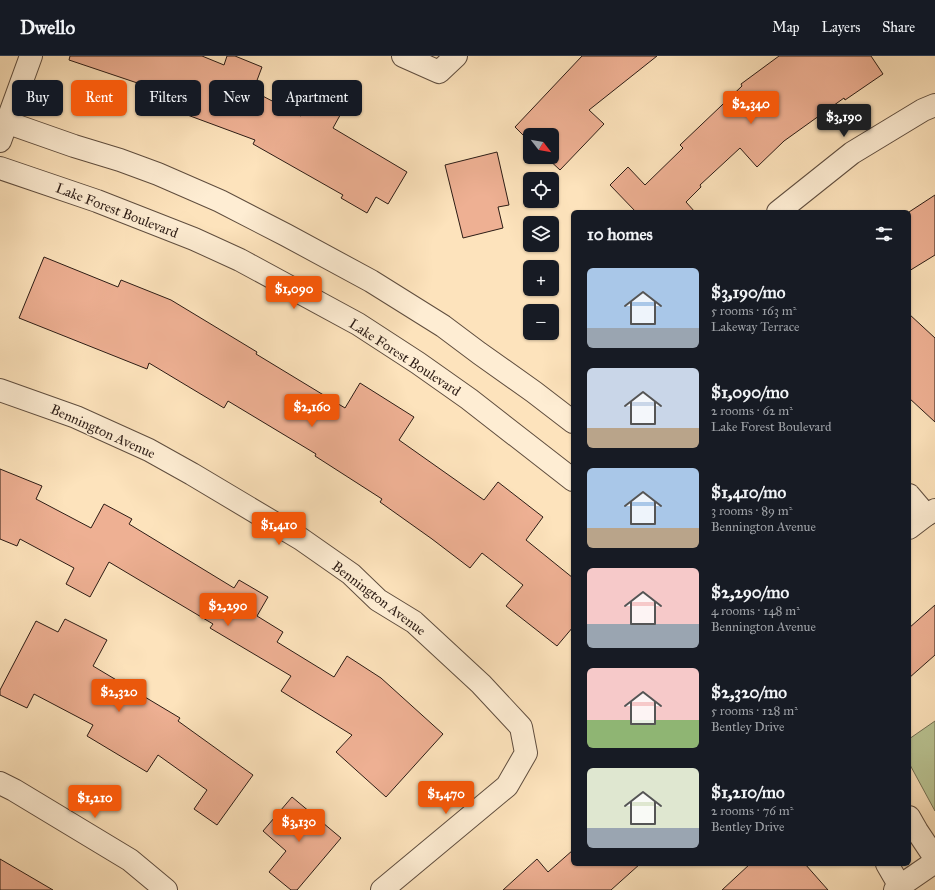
<!DOCTYPE html>
<html lang="en">
<head>
<meta charset="utf-8">
<style>
	:root { --surface:#171b24; --page:#242831; --text:#f1f3f6; --muted:#9ea1a6; --line:#363941; --accent:#ea580c }
	body { margin:0; font-family:"IM FELL Great Primer",serif; background:var(--page); color:var(--text); height:100vh; display:flex; flex-direction:column; font-size:15px; white-space:nowrap }
	* { box-sizing:border-box; margin:0 }
	p { font-size:13px; color:var(--muted) }
	.icon { flex:none; width:22px; height:22px; fill:none; stroke:currentColor; stroke-width:2; stroke-linecap:round; stroke-linejoin:round }
	.map { position:relative; flex:1; overflow:hidden }
	.side { position:absolute; left:571px; top:154px; width:340px; height:656px; display:flex; flex-direction:column; background:var(--surface); border-radius:6px; box-shadow:0 1px 3px #0004 }
	.side>* { flex:none }
	.banner { position:absolute; left:12px; top:24px; width:380px; height:36px; display:flex; gap:8px }
	.needle { width:26px; rotate:121deg }
	.buttons { position:absolute; left:523px; top:72px; display:grid; gap:8px }
	.buttons a { display:grid; place-items:center; width:36px; height:36px; border-radius:6px; background:var(--surface); box-shadow:0 1px 3px #0004; font-size:20px }
	.price { position:absolute; translate:-50% -34px; padding:0 9px; border-radius:4px; background:var(--accent); color:#fff; font-size:13px; line-height:26px; filter:drop-shadow(0 1px 2px #0008) }
	.price::after { content:''; position:absolute; left:50%; top:24px; width:12px; height:9px; margin-left:-6px; background:inherit; clip-path:polygon(0 0,100% 0,50% 100%) }
	.price.on { background:#222; color:#fff }
	ul { padding:0; list-style:none }
	li { display:flex; align-items:center; gap:12px; height:100px; padding:0 16px }
	li span { display:grid; place-items:center; flex:none; width:112px; height:80px; border-radius:6px; color:#555 }
	li>.icon { margin-inline-start:auto }
	span .icon { width:48px; height:48px; fill:#fffc; stroke-width:1 }
	li b { font-size:17px }
	h2 { display:flex; justify-content:space-between; align-items:center; height:48px; padding:0 16px; font-size:17px }
	.tag { padding:0 14px; border-radius:6px; background:var(--surface); box-shadow:0 1px 3px #0004; font-size:14px; line-height:36px }
	.tag.on { background:var(--accent); color:#fff }
	header { display:flex; align-items:center; gap:24px; box-sizing:border-box; height:56px; padding:0 20px; background:var(--surface); border-bottom:1px solid var(--line) }
	header strong { font-size:19px }
	nav { display:flex; gap:22px; margin-inline-start:auto; font-size:14px }
	.map>svg:first-child { display:block }
</style>
</head>
<body>
<header>
<strong>Dwello</strong>
<nav><a>Map</a><a>Layers</a><a>Share</a></nav>
</header>
<div class="map">
<svg width="935" height="834" viewBox="0 0 935 834">
	<rect width="100%" height="100%" fill="#fde3bc"/>
	<filter id="stains"><feTurbulence type="fractalNoise" baseFrequency=".005" numOctaves="4"/><feColorMatrix values="0 0 0 0 .2 0 0 0 0 .09 0 0 0 0 .02 0 0 0 .5 -.17"/></filter>
	<radialGradient id="worn" r=".72"><stop offset=".6" stop-color="#630" stop-opacity="0"/><stop offset="1" stop-color="#630" stop-opacity=".3"/></radialGradient>
	<polygon fill="#bac594" stroke="#737054" points="935,665 935,755 909,707 909,683"/>
	<g fill="#eeb093" stroke="#2c1c15">
		<polygon points="70,0 202,0 224,9 227,0 235,0 262,11 253,35 301,60 315,35 344,52 333,72 407,116 388,148 376,141 367,157 341,142 343,139 253,88 255,84 174,54 179,41 69,4"/>
		<polygon points="582,0 657,0 589,54 604,68 560,114 546,101 552,101 552,79 530,79 530,86 515,71"/>
		<polygon points="779,0 871,0 883,18 845,44 844,42 784,85 757,111 740,92 700,129 701,131 686,146 695,156 636,156 610,129 628,111 645,129 683,92 680,89 742,30 741,28"/>
		<polygon points="497,96 509,149 498,151 503,172 463,182 445,109"/>
		<polygon points="935,139 935,199 909,215 909,156"/>
		<polygon points="44,201 118,231 121,224 171,244 257,296 256,298 345,352 360,327 414,361 399,384 484,444 498,426 543,461 526,484 573,522 573,571 557,590 506,550 523,529 482,497 470,512 432,483 380,446 382,443 315,400 316,398 228,345 224,352 149,307 147,313 19,262"/>
		<polygon points="909,258 935,282 935,366 909,342"/>
		<polygon points="0,413 42,430 36,443 91,472 104,448 132,463 129,468 234,532 239,524 268,541 257,560 283,576 277,586 334,621 347,600 381,622 443,678 386,741 336,696 352,679 281,635 291,620 210,572 213,568 109,506 90,541 66,528 74,512 20,483 17,490 0,483"/>
		<polygon points="935,549 935,599 909,622 909,572"/>
		<polygon points="65,563 107,584 93,610 180,662 178,665 253,719 217,769 194,753 207,734 158,699 147,716 87,680 93,669 34,638 27,652 0,639 0,634 36,565 58,576"/>
		<polygon points="292,741 341,782 297,834 291,834 269,816 286,795 263,775"/>
		<polygon points="573,794 573,808 640,808 611,834 503,834 537,803 548,816"/>
		<polygon points="0,803 53,834 0,834"/>
		<polygon points="750,808 805,808 828,834 722,834"/>
	</g>
	<g fill="none" stroke-linecap="round" stroke-linejoin="round">
		<g stroke="#604e3f" stroke-width="24">
			<g id="minor">
				<polyline points="403,0 439,16 456,0"/>
				<polyline points="0,64 74,90 120,104 158,118 220,145 286,179 371,225 443,270 479,297 534,336 573,366"/>
				<polyline points="0,85 31,0"/>
				<polyline points="0,112 97,145 194,183 240,204 358,268 418,307 469,343 573,424"/>
				<polyline points="778,156 852,97 923,54 935,49"/>
				<polyline points="0,334 76,361 149,394 192,418 301,483 351,518 378,544 414,566 481,628 521,671 526,697 507,730 382,834"/>
				<polyline points="909,439 926,459"/>
				<polyline points="909,472 926,459 935,454"/>
				<polyline points="0,727 14,734 130,804 166,834"/>
				<polyline points="909,761 917,775 935,802"/>
				<polyline points="887,808 902,834"/>
				<polyline points="895,834 900,830 935,806"/>
			</g>
		</g>
		<use href="#minor" stroke="#feedd3" stroke-width="22"/>
	</g>
	<g text-anchor="middle" stroke-width="3" stroke-linejoin="round" paint-order="stroke">
		<g font-size="14" fill="#2c1c15" stroke="#feedd3">
			<text transform="translate(117 154) rotate(21)" y="5">Lake Forest Boulevard</text>
			<text transform="translate(405 301) rotate(33)" y="5">Lake Forest Boulevard</text>
			<text transform="translate(103 375) rotate(24)" y="5">Bennington Avenue</text>
			<text transform="translate(379 542) rotate(37)" y="5">Bennington Avenue</text>
		</g>
	</g>
	<rect width="100%" height="100%" filter="url(#stains)"/>
	<rect width="100%" height="100%" fill="url(#worn)"/>
</svg>
<div class="buttons">
<a><svg class="needle" viewBox="-14 -14 28 28"><path d="M0-13l5 13h-10z" fill="#e53935"/><path d="M0 13l5-13h-10z" fill="#9ea1a6"/></svg></a>
<a><svg class="icon" aria-label="locate" viewBox="0 0 24 24"><circle cx="12" cy="12" r="6"/><path d="M12 2v4M12 18v4M2 12h4M18 12h4"/></svg></a>
<a><svg class="icon" aria-label="layers" viewBox="0 0 24 24"><path d="M12 4l9 5-9 5-9-5zM3 14l9 5 9-5"/></svg></a>
<a>+</a>
<a>−</a>
</div>
<b class="price" style="left:751px;top:69px">$2,340</b>
<b class="price on" style="left:844px;top:82px">$3,190</b>
<b class="price" style="left:294px;top:254px">$1,090</b>
<b class="price" style="left:312px;top:372px">$2,160</b>
<b class="price" style="left:279px;top:490px">$1,410</b>
<b class="price" style="left:228px;top:571px">$2,290</b>
<b class="price" style="left:119px;top:657px">$2,320</b>
<b class="price" style="left:446px;top:759px">$1,470</b>
<b class="price" style="left:95px;top:763px">$1,210</b>
<b class="price" style="left:299px;top:787px">$3,130</b>
<div class="banner">
<a class="tag">Buy</a>
<a class="tag on">Rent</a>
<a class="tag">Filters</a>
<a class="tag">New</a>
<a class="tag">Apartment</a>
</div>
<section class="side">
<h2>10 homes<svg class="icon" aria-label="filters" viewBox="0 0 24 24"><path d="M4 7h16M4 17h16"/><circle cx="9" cy="7" r="2"/><circle cx="15" cy="17" r="2"/></svg></h2>
<ul>
<li><span style="background:linear-gradient(#a9c7e8 75%,#9aa5b1 0)"><svg class="icon" aria-label="home" viewBox="0 0 24 24"><path d="M3 11l9-7 9 7M6 9v11h12V9"/></svg></span><div><b>$3,190/mo</b><p>5 rooms · 163 m²</p><p>Lakeway Terrace</p></div></li>
<li><span style="background:linear-gradient(#c9d6e8 75%,#b9a48a 0)"><svg class="icon" aria-label="home" viewBox="0 0 24 24"><path d="M3 11l9-7 9 7M6 9v11h12V9"/></svg></span><div><b>$1,090/mo</b><p>2 rooms · 62 m²</p><p>Lake Forest Boulevard</p></div></li>
<li><span style="background:linear-gradient(#a9c7e8 75%,#b9a48a 0)"><svg class="icon" aria-label="home" viewBox="0 0 24 24"><path d="M3 11l9-7 9 7M6 9v11h12V9"/></svg></span><div><b>$1,410/mo</b><p>3 rooms · 89 m²</p><p>Bennington Avenue</p></div></li>
<li><span style="background:linear-gradient(#f6c9c9 70%,#9aa5b1 0)"><svg class="icon" aria-label="home" viewBox="0 0 24 24"><path d="M3 11l9-7 9 7M6 9v11h12V9"/></svg></span><div><b>$2,290/mo</b><p>4 rooms · 148 m²</p><p>Bennington Avenue</p></div></li>
<li><span style="background:linear-gradient(#f6c9c9 65%,#8fb573 0)"><svg class="icon" aria-label="home" viewBox="0 0 24 24"><path d="M3 11l9-7 9 7M6 9v11h12V9"/></svg></span><div><b>$2,320/mo</b><p>5 rooms · 128 m²</p><p>Bentley Drive</p></div></li>
<li><span style="background:linear-gradient(#dfe7d0 75%,#9aa5b1 0)"><svg class="icon" aria-label="home" viewBox="0 0 24 24"><path d="M3 11l9-7 9 7M6 9v11h12V9"/></svg></span><div><b>$1,210/mo</b><p>2 rooms · 76 m²</p><p>Bentley Drive</p></div></li>
</ul>
</section>
</div>
</body>
</html>
